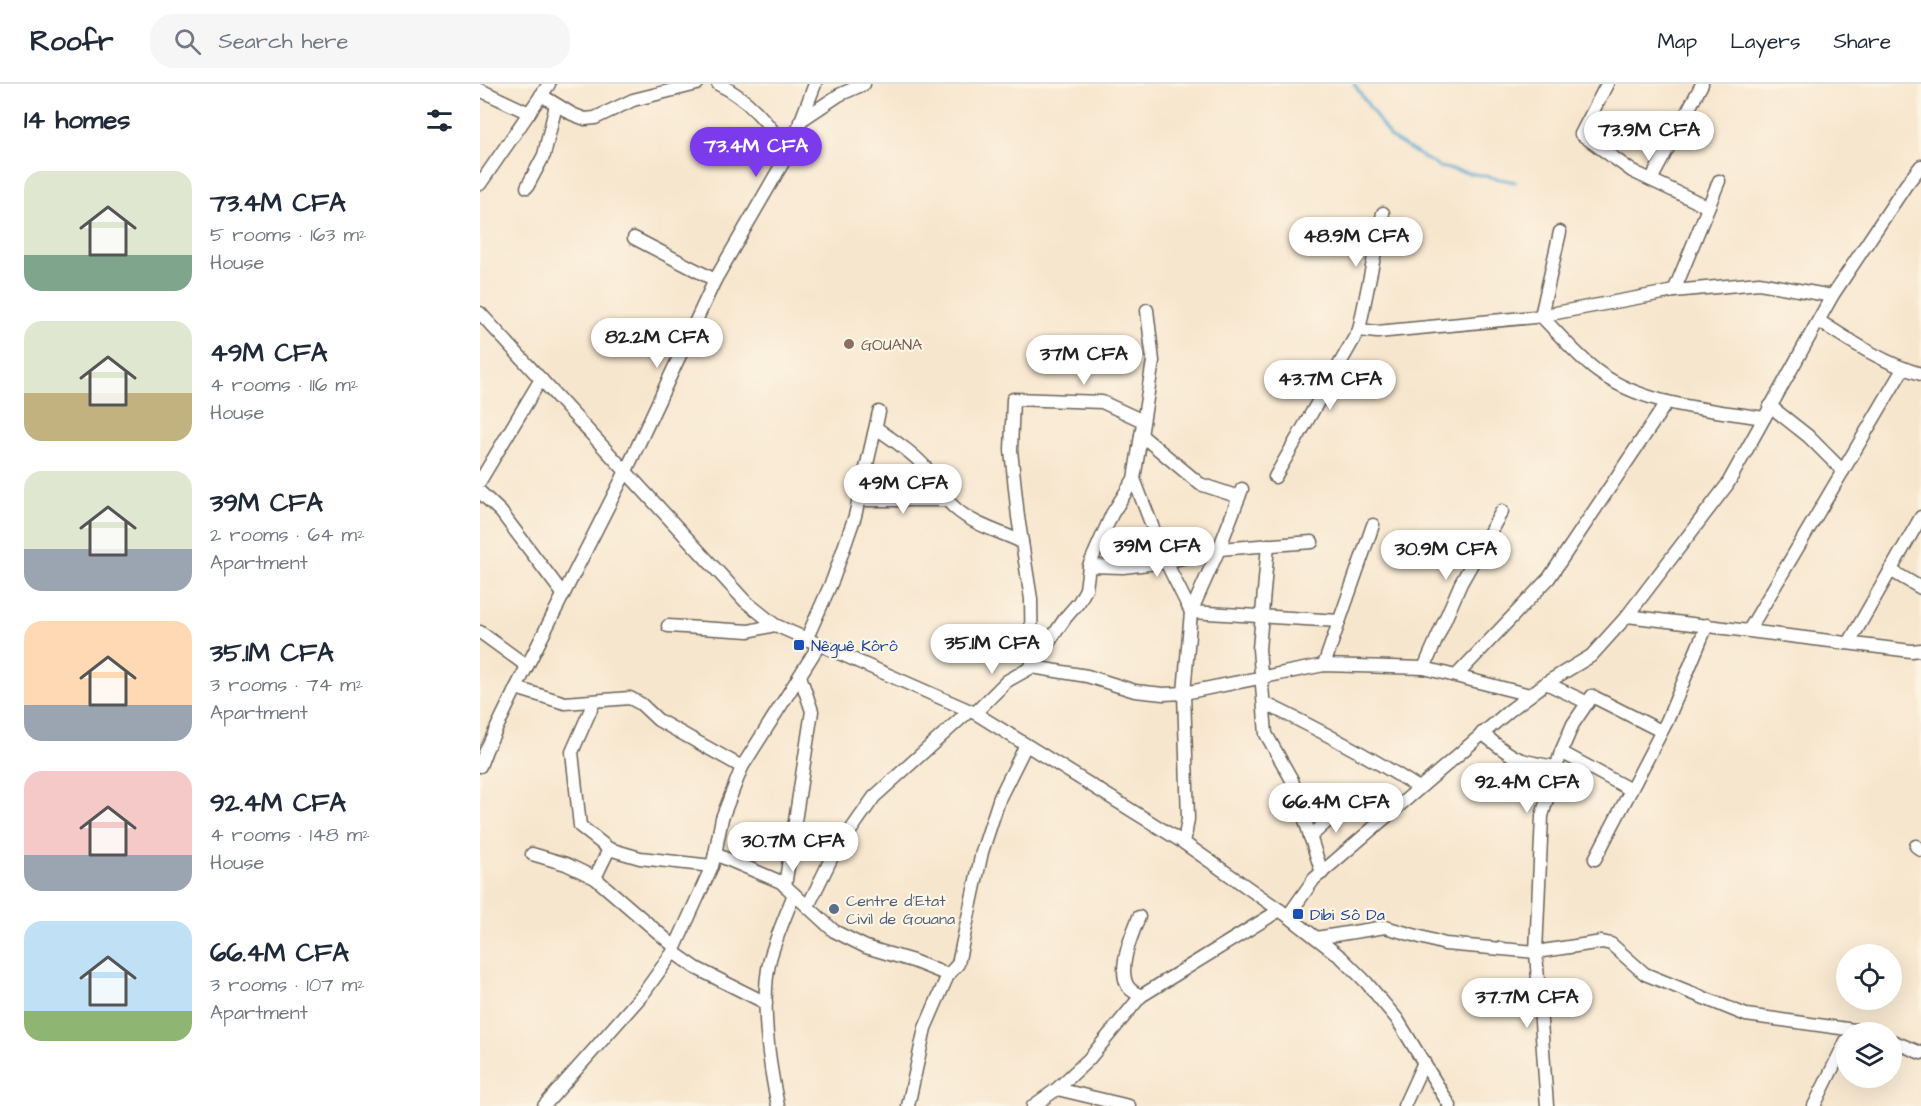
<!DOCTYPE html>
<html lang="en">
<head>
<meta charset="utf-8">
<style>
	:root { --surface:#fff; --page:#f6f6f7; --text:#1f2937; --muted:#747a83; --line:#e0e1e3; --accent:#7c3aed }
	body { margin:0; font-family:"Architects Daughter",sans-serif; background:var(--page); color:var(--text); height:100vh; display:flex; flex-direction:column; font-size:22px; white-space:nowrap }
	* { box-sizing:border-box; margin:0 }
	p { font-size:20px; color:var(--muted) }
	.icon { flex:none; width:33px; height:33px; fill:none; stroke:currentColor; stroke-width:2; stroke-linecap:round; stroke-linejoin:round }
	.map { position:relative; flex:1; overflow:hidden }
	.side { display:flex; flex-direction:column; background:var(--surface); width:480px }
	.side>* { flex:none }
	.fabs { position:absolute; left:1356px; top:860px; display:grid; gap:12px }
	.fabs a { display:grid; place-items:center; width:66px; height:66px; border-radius:50%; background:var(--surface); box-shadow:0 6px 24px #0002; font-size:30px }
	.price { position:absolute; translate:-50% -51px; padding:0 14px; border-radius:21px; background:#fff; color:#222; font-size:20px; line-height:39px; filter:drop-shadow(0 2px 3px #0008) }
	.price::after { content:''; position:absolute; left:50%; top:36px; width:18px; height:14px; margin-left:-9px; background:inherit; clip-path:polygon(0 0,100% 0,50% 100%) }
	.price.on { background:var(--accent); color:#fff }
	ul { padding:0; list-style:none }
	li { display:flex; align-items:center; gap:18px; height:150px; padding:0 24px }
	li span { display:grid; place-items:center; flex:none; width:168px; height:120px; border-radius:18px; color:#555 }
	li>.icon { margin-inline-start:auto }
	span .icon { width:72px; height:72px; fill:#fffc; stroke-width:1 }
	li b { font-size:26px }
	h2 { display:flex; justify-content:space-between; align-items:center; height:72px; padding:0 24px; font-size:26px }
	header { display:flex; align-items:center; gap:36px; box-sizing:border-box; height:84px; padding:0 30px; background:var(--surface); border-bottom:2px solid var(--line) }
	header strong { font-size:28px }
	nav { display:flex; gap:33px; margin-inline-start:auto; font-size:21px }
	.search { width:420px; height:54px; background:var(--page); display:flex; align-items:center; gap:15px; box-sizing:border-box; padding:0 21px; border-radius:24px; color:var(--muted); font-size:22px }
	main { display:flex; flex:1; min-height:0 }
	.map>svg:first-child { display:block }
</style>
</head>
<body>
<header>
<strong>Roofr</strong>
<div class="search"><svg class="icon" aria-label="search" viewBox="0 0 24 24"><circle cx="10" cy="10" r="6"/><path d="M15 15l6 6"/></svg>Search here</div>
<nav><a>Map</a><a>Layers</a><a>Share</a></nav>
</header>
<main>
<section class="side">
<h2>14 homes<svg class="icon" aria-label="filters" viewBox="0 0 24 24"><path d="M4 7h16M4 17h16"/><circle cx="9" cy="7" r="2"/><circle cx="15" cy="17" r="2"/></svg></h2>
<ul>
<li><span style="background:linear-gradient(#dfe7d0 70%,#7fa58c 0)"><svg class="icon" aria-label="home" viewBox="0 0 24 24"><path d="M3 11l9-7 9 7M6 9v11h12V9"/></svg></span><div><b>73.4M CFA</b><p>5 rooms · 163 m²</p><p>House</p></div></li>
<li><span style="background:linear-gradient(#dfe7d0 60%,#c2b280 0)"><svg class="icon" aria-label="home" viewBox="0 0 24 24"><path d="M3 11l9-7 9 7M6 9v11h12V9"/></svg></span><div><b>49M CFA</b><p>4 rooms · 116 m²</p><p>House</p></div></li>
<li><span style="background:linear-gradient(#dfe7d0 65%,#9aa5b1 0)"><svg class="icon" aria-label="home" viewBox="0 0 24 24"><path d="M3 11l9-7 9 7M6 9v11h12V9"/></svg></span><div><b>39M CFA</b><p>2 rooms · 64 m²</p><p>Apartment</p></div></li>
<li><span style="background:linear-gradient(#ffd9b3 70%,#9aa5b1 0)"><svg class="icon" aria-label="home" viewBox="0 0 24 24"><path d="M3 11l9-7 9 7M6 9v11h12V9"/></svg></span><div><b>35.1M CFA</b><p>3 rooms · 74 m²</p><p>Apartment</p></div></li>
<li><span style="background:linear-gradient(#f6c9c9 70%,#9aa5b1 0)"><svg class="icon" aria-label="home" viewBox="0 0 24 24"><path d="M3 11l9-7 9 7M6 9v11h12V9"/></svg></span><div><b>92.4M CFA</b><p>4 rooms · 148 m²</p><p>House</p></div></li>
<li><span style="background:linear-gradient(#bfe0f5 75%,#8fb573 0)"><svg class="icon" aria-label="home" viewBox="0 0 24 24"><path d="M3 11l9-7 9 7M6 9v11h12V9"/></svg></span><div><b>66.4M CFA</b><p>3 rooms · 107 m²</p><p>Apartment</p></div></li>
</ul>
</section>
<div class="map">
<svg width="1441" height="1022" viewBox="0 0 1441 1022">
	<rect width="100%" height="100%" fill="#fcf5e5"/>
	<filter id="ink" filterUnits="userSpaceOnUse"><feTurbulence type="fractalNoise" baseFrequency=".0167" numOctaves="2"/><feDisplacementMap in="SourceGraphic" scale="12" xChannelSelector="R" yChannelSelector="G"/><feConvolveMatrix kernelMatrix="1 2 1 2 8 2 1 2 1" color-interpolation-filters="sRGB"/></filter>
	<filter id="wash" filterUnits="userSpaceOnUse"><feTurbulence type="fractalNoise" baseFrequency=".008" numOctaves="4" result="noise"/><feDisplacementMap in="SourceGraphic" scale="24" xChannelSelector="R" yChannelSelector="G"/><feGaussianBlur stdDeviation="1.35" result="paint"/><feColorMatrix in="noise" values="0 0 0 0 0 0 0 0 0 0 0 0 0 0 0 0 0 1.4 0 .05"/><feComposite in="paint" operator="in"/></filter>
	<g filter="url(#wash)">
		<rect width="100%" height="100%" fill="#f7e6ce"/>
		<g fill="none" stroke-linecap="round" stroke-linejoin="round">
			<polyline stroke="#55a3cf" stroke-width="3" points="874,0 910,53 959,83 1035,98"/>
		</g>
	</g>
	<g filter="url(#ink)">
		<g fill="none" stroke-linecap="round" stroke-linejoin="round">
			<g stroke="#69635a" stroke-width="15">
				<g id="minor">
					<path d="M238 0C270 15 288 40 309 68"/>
					<polyline points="1127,0 1101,50 1152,87 1228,123"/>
					<polyline points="0,6 49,29"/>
					<polyline points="61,11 92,30 105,35 115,34 153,16 217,0"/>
					<polyline points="320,37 359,11 384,0"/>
					<polyline points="1171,96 1222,0"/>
					<polyline points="0,100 69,0"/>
					<polyline points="47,103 64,71 76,21"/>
					<path d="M1080 148 1061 232C1078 249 1098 273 1117 287 1164 322 1228 325 1284 334"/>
					<polyline points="154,154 235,196"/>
					<polyline points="1194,207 1239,97"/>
					<polyline points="0,229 265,517 295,541 495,629 704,759 808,832 862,874 886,898 917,935 970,1022"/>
					<path d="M1339 237C1372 258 1403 279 1441 290"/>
					<polyline points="879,246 897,248 1054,233 1194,207 1279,199 1352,212"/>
					<polyline points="1290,322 1328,352 1363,387"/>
					<path d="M396 344C413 356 432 368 446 384 457 397 462 414 476 425 494 441 521 448 542 458"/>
					<polyline points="661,351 720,400 759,413"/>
					<polyline points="795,393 879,246 903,129"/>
					<polyline points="654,395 686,478 711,528"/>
					<polyline points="0,397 61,295"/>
					<polyline points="0,408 21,428 83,510"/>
					<polyline points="379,416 468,416"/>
					<polyline points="788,461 779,565 786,650 812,696 842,789"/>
					<polyline points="609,482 643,483 686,478 739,465 832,458"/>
					<polyline points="1410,486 1441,504"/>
					<polyline points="711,528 859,537"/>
					<polyline points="1147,532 1431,567 1441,566"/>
					<polyline points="188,542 269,547 295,541"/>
					<polyline points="1269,546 1423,285"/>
					<polyline points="0,548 47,582"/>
					<polyline points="326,556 353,495 375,432 399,328"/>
					<polyline points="1369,559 1441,433"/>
					<polyline points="844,581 893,441"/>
					<polyline points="552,583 607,592 655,607 683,610 704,609 844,581 944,584 1050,611"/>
					<polyline points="552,583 551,515 538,433 531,366 533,315 622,318 663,337"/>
					<polyline points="944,584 981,499 1022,427"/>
					<polyline points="976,592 1069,494 1187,318"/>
					<polyline points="1066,599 1108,619"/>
					<polyline points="36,604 85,619 150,614 161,620 178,636 262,683"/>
					<polyline points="114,618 92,668 100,742 129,765 160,774 232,782"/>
					<path d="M784 619C838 645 889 672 939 704"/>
					<polyline points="495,629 527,597 552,583 586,533 599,518 606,505 609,482 632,430 654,395 673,277 667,226"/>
					<path d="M1002 649C1033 675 1037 677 1076 683"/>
					<polyline points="1081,668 1151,706"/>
					<polyline points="0,682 6,666 36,604 146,387 235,196 309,68 335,0"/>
					<polyline points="830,753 862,724"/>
					<polyline points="704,759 708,735 704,609 711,528 739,465 762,405"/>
					<polyline points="1436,762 1441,766"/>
					<polyline points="52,770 86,780 115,794 195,863"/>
					<polyline points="235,770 242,734 262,683 339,561"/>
					<polyline points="1115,775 1187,637 1227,541"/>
					<polyline points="115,794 129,765"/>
					<polyline points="305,802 332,627 320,592"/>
					<polyline points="328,822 352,773 394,713 489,627"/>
					<polyline points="808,832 834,795 1029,627 1066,599 1111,572 1147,532 1247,401 1352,212 1426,101 1441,82"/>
					<path d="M659 833C652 850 636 887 649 904 652 907 657 910 661 912"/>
					<polyline points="836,854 905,843 965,860 1056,868 1122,858 1131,860 1165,890 1266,931 1389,948"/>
					<polyline points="193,868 216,884 286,919"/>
					<polyline points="1412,957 1441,969"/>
					<polyline points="577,1005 649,1022"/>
					<polyline points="64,1022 163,910 193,868 232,782 235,770 301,798 354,847 386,863 433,877 468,891 478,880 502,768 520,713 546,661"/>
					<path d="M298 1022C289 981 280 916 290 875 296 853 306 831 314 810"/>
					<polyline points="428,1022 445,944 468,891"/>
					<polyline points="553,1022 577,1005 609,975 661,912 800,826"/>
					<polyline points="924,1022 944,978"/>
					<polyline points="1067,1022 1056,868 1062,732 1081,668 1093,640 1112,612 1181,647"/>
					<polyline points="1334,1022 1366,957"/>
				</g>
			</g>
			<use href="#minor" stroke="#fff" stroke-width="12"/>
		</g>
	</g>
	<circle fill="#8d6e63" stroke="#fcf5e5" stroke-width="2" cx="369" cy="260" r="6"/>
	<g fill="#1a4fb4" stroke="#fcf5e5" stroke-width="2">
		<rect x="313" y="555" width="12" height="12" rx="3"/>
		<rect x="812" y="824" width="12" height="12" rx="3"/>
	</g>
	<circle fill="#5c6f8a" stroke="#fcf5e5" stroke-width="2" cx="354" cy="825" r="6"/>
	<g text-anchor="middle" stroke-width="4.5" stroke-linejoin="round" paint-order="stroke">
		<g font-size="16" fill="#785e54" stroke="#fcf5e5" text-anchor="start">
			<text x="381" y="266">GOUANA</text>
		</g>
		<g font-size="16" fill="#164399" stroke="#fcf5e5" text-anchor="start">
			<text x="331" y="567">Nêguê Kôrô</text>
			<text x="830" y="836">Dibi Sô Da</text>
		</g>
		<g font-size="16" fill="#4e5e75" stroke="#fcf5e5" text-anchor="start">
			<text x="366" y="822">Centre d'Etat<tspan x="366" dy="18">Civil de Gouana</tspan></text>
		</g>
	</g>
</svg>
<div class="fabs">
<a><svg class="icon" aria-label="locate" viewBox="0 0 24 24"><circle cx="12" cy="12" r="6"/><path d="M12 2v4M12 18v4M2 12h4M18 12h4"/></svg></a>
<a><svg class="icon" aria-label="layers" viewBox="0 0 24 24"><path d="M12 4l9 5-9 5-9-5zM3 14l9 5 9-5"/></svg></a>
</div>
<b class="price" style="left:1169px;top:78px">73.9M CFA</b>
<b class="price on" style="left:276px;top:94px">73.4M CFA</b>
<b class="price" style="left:876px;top:184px">48.9M CFA</b>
<b class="price" style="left:177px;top:285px">82.2M CFA</b>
<b class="price" style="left:604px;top:302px">37M CFA</b>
<b class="price" style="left:850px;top:327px">43.7M CFA</b>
<b class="price" style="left:423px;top:431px">49M CFA</b>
<b class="price" style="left:677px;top:494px">39M CFA</b>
<b class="price" style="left:966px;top:497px">30.9M CFA</b>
<b class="price" style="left:512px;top:591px">35.1M CFA</b>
<b class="price" style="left:1047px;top:730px">92.4M CFA</b>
<b class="price" style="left:856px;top:750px">66.4M CFA</b>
<b class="price" style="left:313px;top:789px">30.7M CFA</b>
<b class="price" style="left:1047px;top:945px">37.7M CFA</b>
</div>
</main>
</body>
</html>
